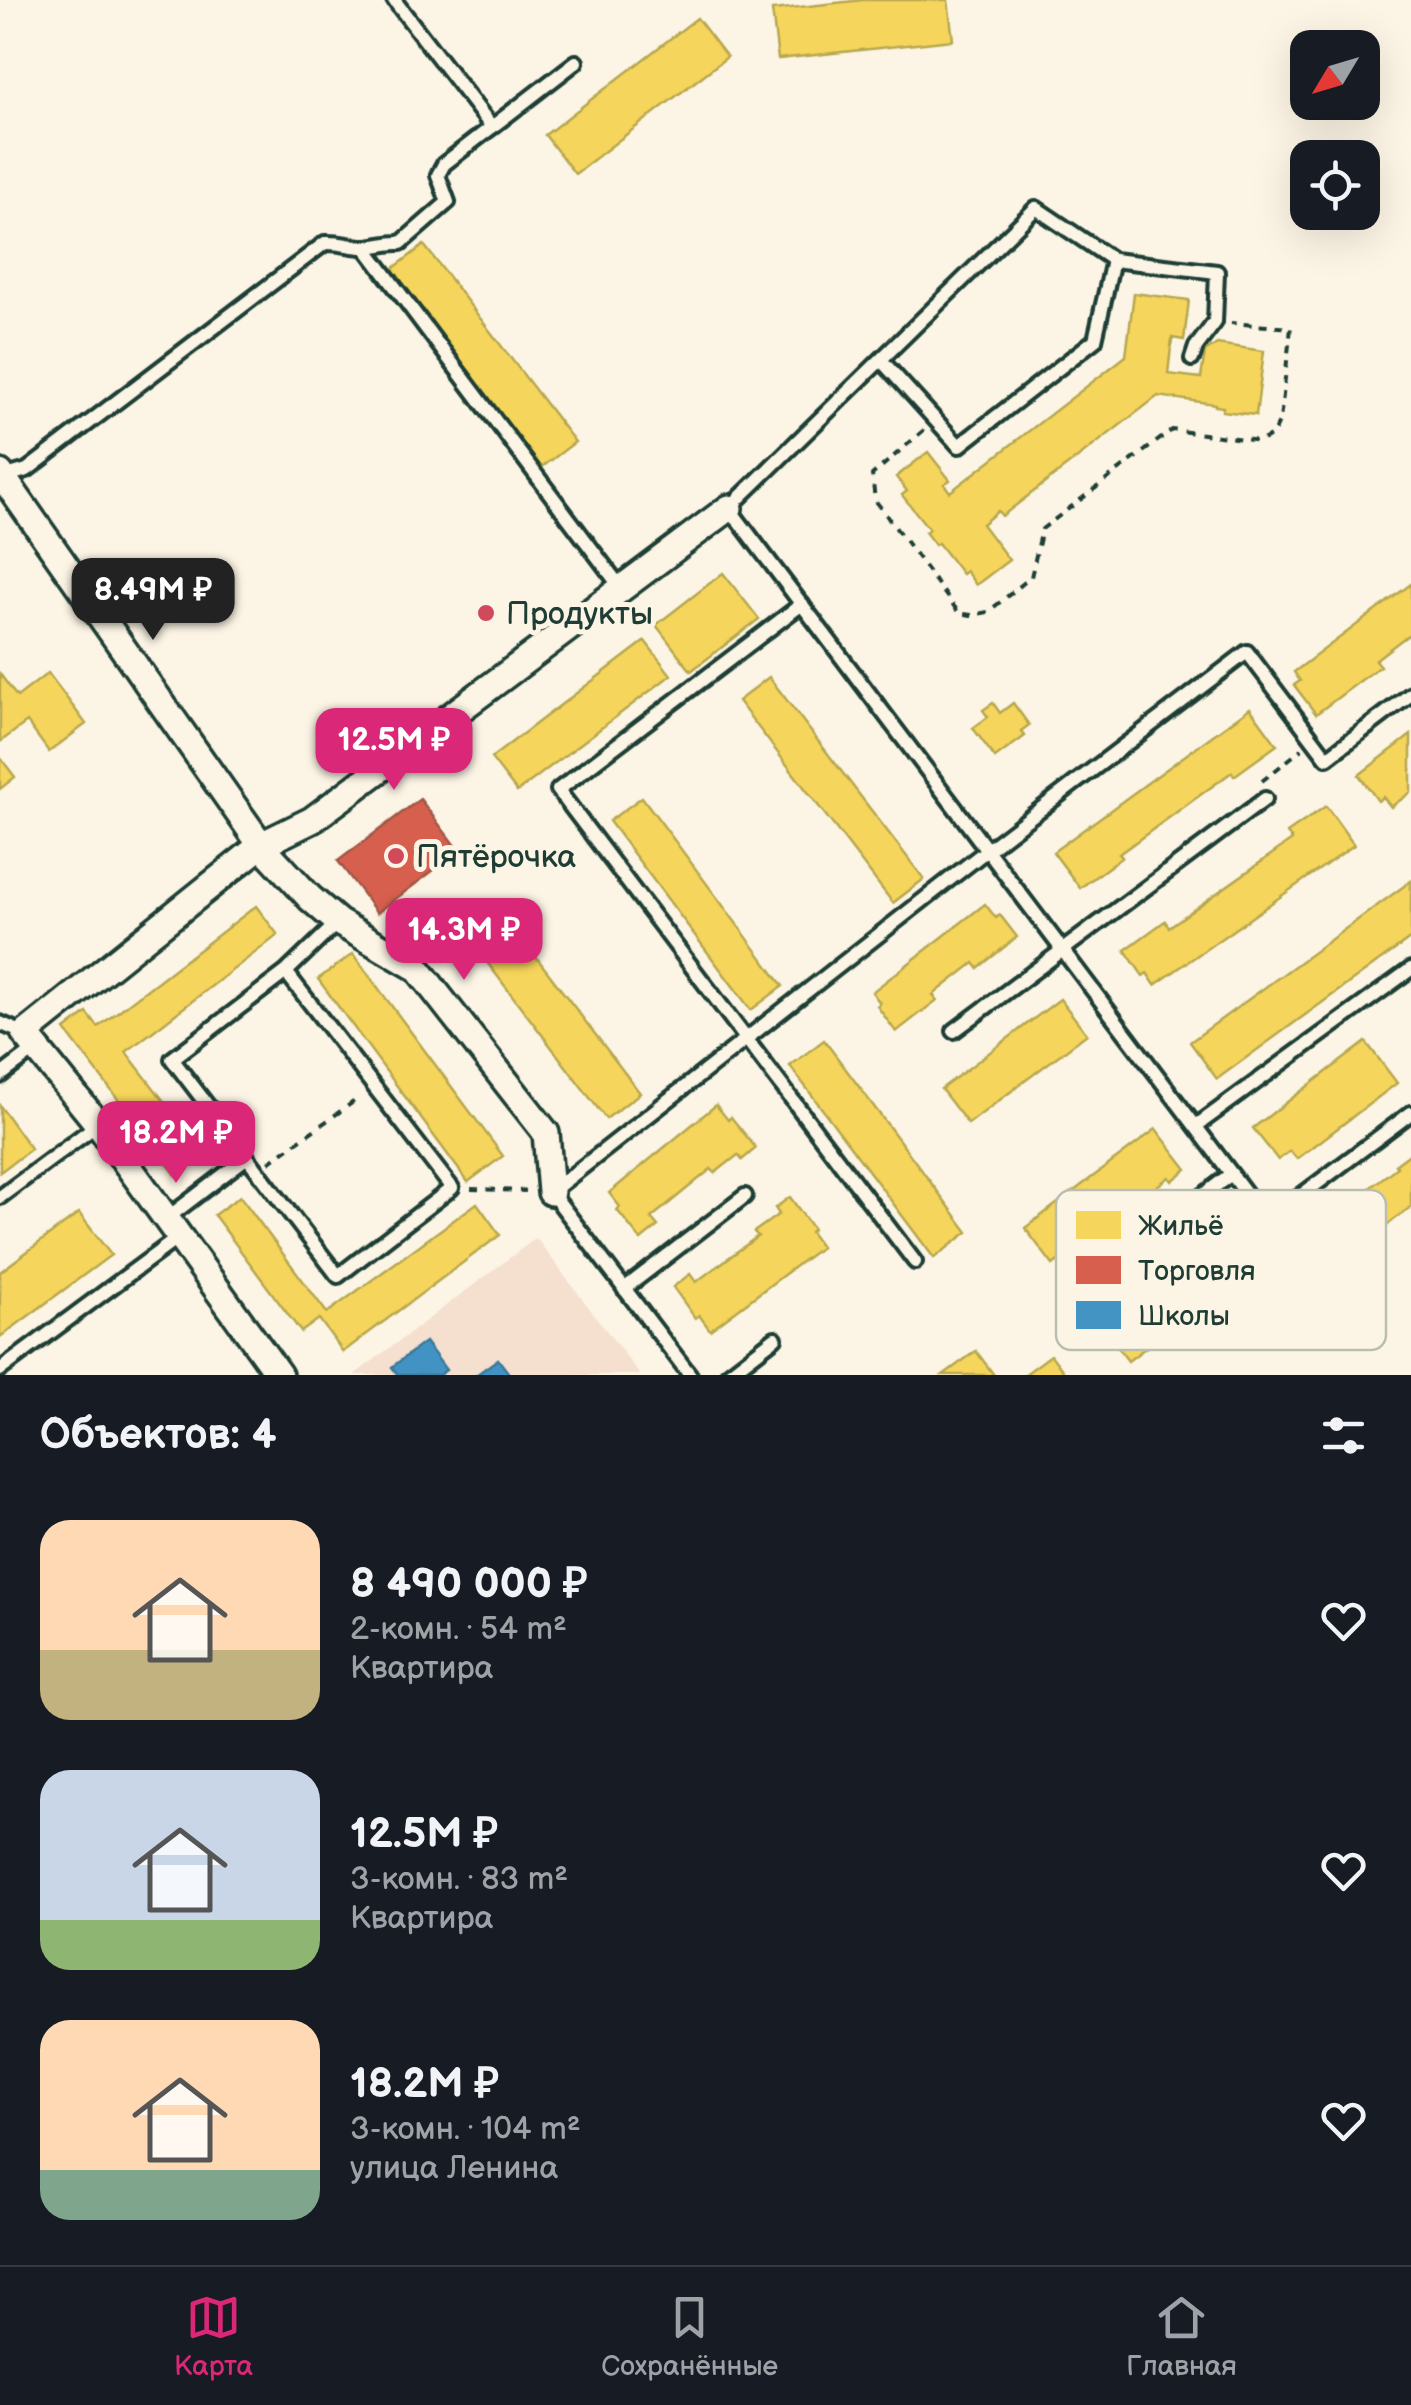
<!DOCTYPE html>
<html lang="ru">
<head>
<meta charset="utf-8">
<style>
	:root { --surface:#171b24; --page:#242831; --text:#f1f3f6; --muted:#9ea1a6; --line:#363941; --accent:#db2777 }
	body { margin:0; font-family:"Balsamiq Sans",sans-serif; background:var(--page); color:var(--text); height:100vh; display:flex; flex-direction:column; font-size:38px; white-space:nowrap }
	* { box-sizing:border-box; margin:0 }
	p { font-size:32px; color:var(--muted) }
	.icon { flex:none; width:55px; height:55px; fill:none; stroke:currentColor; stroke-width:2; stroke-linecap:round; stroke-linejoin:round }
	.map { position:relative; height:1375px; overflow:hidden }
	.sheet { display:flex; flex-direction:column; background:var(--surface); flex:1 }
	.sheet>* { flex:none }
	.needle { width:65px; rotate:232deg }
	.fabs { position:absolute; left:1290px; top:30px; display:grid; gap:20px }
	.fabs a { display:grid; place-items:center; width:90px; height:90px; border-radius:20px; background:var(--surface); box-shadow:0 10px 40px #0002; font-size:50px }
	.price { position:absolute; translate:-50% -85px; padding:0 22px; border-radius:20px; background:var(--accent); color:#fff; font-size:32px; line-height:65px; filter:drop-shadow(0 2px 5px #0008) }
	.price::after { content:''; position:absolute; left:50%; top:60px; width:30px; height:22px; margin-left:-15px; background:inherit; clip-path:polygon(0 0,100% 0,50% 100%) }
	.price.active { background:#222; color:#fff }
	ul { padding:0; list-style:none }
	li { display:flex; align-items:center; gap:30px; height:250px; padding:0 40px }
	li span { display:grid; place-items:center; flex:none; width:280px; height:200px; border-radius:30px; color:#555 }
	li>.icon { margin-inline-start:auto }
	span .icon { width:120px; height:120px; fill:#fffc; stroke-width:1 }
	li b { font-size:42px }
	h2 { display:flex; justify-content:space-between; align-items:center; height:120px; padding:0 40px; font-size:42px }
	.menu { display:flex; justify-content:space-around; align-items:center; height:140px; border-top:2px solid var(--line); background:var(--surface); font-size:28px; color:var(--muted) }
	.menu a { display:grid; justify-items:center; gap:5px }
	.menu .active { color:var(--accent) }
	.map>svg:first-child { display:block }
</style>
</head>
<body>
<div class="map">
<svg width="1411" height="1375" viewBox="0 0 1411 1375">
	<rect width="100%" height="100%" fill="#fcf5e5"/>
	<filter id="ink" filterUnits="userSpaceOnUse"><feTurbulence type="fractalNoise" baseFrequency=".01" numOctaves="2"/><feDisplacementMap in="SourceGraphic" scale="20" xChannelSelector="R" yChannelSelector="G"/><feConvolveMatrix kernelMatrix="1 2 1 2 8 2 1 2 1" color-interpolation-filters="sRGB"/></filter>
	<g filter="url(#ink)">
		<polygon fill="#f5dfcf" points="536,1238 640,1375 354,1375"/>
		<g fill="#f6d55c" stroke="#b6a750" stroke-width="2.5">
			<polygon points="863,0 948,0 953,40 778,59 772,10"/>
			<polygon points="697,18 727,57 575,174 545,135"/>
			<polygon points="424,245 575,442 541,468 390,271"/>
			<polygon points="1134,293 1189,300 1184,340 1172,338 1168,374 1201,378 1205,352 1217,344 1264,351 1256,415 1222,411 1223,407 1215,406 1215,404 1158,396 1002,516 998,511 982,524 1009,560 976,585 966,571 962,574 938,543 935,545 925,532 929,529 902,495 907,491 896,477 928,452 950,480 944,484 950,492 1126,356"/>
			<polygon points="723,573 759,619 691,671 656,625"/>
			<polygon points="1411,584 1411,638 1408,635 1375,660 1380,666 1316,714 1294,685 1300,681 1294,672"/>
			<polygon points="645,641 671,675 517,792 491,758"/>
			<polygon points="48,673 86,724 49,752 27,722 0,742 0,674 17,697"/>
			<polygon points="769,677 924,879 893,903 738,701"/>
			<polygon points="993,703 1000,713 1013,703 1029,725 1021,731 1025,736 995,758 973,728 988,717 983,710"/>
			<polygon points="1250,708 1277,745 1234,776 1232,772 1119,854 1122,857 1080,888 1053,852"/>
			<polygon points="1411,735 1411,792 1391,807 1383,797 1378,801 1359,775"/>
			<polygon points="0,757 15,777 0,789"/>
			<polygon points="642,797 783,986 751,1010 609,821"/>
			<polygon points="1326,806 1354,845 1155,985 1147,973 1143,976 1125,950 1165,921 1169,927 1292,840 1287,833"/>
			<polygon points="1411,881 1411,938 1217,1079 1190,1042"/>
			<polygon points="985,904 996,918 1000,915 1017,937 978,968 974,963 933,995 937,1000 896,1032 877,1006 880,1003 872,992"/>
			<polygon points="256,906 278,935 126,1052 204,1153 176,1175 65,1030 87,1013 98,1027"/>
			<polygon points="498,907 640,1093 606,1119 464,932"/>
			<polygon points="353,954 503,1156 468,1182 318,979"/>
			<polygon points="1060,999 1087,1034 968,1124 941,1089"/>
			<polygon points="824,1040 968,1232 934,1258 790,1066"/>
			<polygon points="1366,1042 1397,1083 1297,1159 1290,1151 1278,1160 1253,1128"/>
			<polygon points="716,1105 728,1120 731,1117 756,1148 742,1160 738,1155 715,1173 711,1169 651,1218 658,1226 641,1240 617,1210 620,1207 609,1193"/>
			<polygon points="0,1106 31,1149 0,1172"/>
			<polygon points="1156,1129 1187,1169 1172,1181 1169,1177 1053,1265 1025,1228"/>
			<polygon points="1411,1153 1411,1207 1345,1256 1318,1220 1346,1198 1350,1203 1397,1167 1395,1165"/>
			<polygon points="240,1196 327,1313 477,1203 500,1235 343,1352 319,1319 301,1332 214,1215"/>
			<polygon points="790,1197 813,1229 810,1232 821,1247 710,1330 699,1315 695,1318 673,1287 690,1274 696,1282 758,1236 754,1232 779,1214 775,1208"/>
			<polygon points="79,1213 111,1255 0,1337 0,1272"/>
			<polygon points="1225,1221 1257,1263 1128,1361 1096,1319 1110,1308 1114,1315 1216,1237 1212,1231"/>
			<polygon points="976,1351 994,1375 943,1375"/>
			<polygon points="1051,1355 1066,1375 1024,1375"/>
		</g>
		<polygon fill="#d6604d" stroke="#9f5646" stroke-width="2.5" points="420,799 459,851 377,913 338,861"/>
		<g fill="#4393c3" stroke="#387998" stroke-width="2.5">
			<polygon points="425,1342 446,1370 439,1375 398,1375 392,1367"/>
			<polygon points="498,1359 510,1375 476,1375"/>
		</g>
		<g fill="none" stroke-linecap="round" stroke-linejoin="round">
			<g stroke="#1f3d34" stroke-width="20">
				<g id="service">
					<polyline points="394,0 492,127"/>
					<polyline points="365,247 621,588"/>
					<polyline points="1192,359 1196,347 1215,322 1217,272 1113,260 1036,208 729,508 1267,1221 1411,1113"/>
					<polyline points="882,361 959,446 1095,340 1113,260"/>
					<path d="M3 477 27 470 325 243C341 242 354 248 367 247 380 246 389 242 401 243L448 202 438 175 444 164 576 62"/>
					<polyline points="802,604 558,790 915,1262"/>
					<polyline points="286,972 452,1188 338,1276 172,1059 286,972 338,922"/>
					<polyline points="0,1023 25,1034"/>
					<polyline points="954,1031 1265,799"/>
					<polyline points="0,1076 37,1048"/>
					<polyline points="1196,1126 1411,969"/>
					<polyline points="0,1197 98,1124"/>
					<polyline points="166,1219 247,1157"/>
					<polyline points="1114,1264 1231,1174"/>
					<polyline points="624,1289 745,1196"/>
					<polyline points="0,1370 179,1237"/>
					<polyline points="690,1375 551,1192 987,850 1247,652 1327,758 1411,694"/>
					<polyline points="727,1375 775,1338"/>
				</g>
			</g>
			<g stroke="#1f3d34" stroke-width="32">
				<g id="minor">
					<polyline points="0,473 261,845 310,898 338,922 417,968 546,1133 551,1192"/>
					<polyline points="279,1375 98,1124 25,1034 261,845 312,820 729,508"/>
				</g>
			</g>
			<g stroke="#1f3d34" stroke-width="4" stroke-dasharray="8 8" stroke-linecap="butt">
				<polyline points="924,430 872,475 875,500 959,613 971,615 988,612 1031,577 1042,529 1172,430 1260,441 1273,435 1280,420 1291,328 1231,323"/>
				<polyline points="1262,781 1302,749"/>
				<polyline points="269,1162 359,1098"/>
				<polyline points="471,1189 526,1191"/>
			</g>
			<use href="#service" stroke="#fcf5e5" stroke-width="12"/>
			<use href="#minor" stroke="#fcf5e5" stroke-width="25"/>
		</g>
	</g>
	<g fill="#d1495b" stroke="#fcf5e5" stroke-width="4">
		<circle cx="486" cy="613" r="10"/>
		<circle cx="396" cy="856" r="10"/>
	</g>
	<g text-anchor="middle" stroke-width="10" stroke-linejoin="round" paint-order="stroke">
		<g font-size="32" fill="#1f3d34" stroke="#fcf5e5" text-anchor="start">
			<text x="506" y="624">Продукты</text>
			<text x="416" y="867">Пятёрочка</text>
		</g>
	</g>
	<rect x="1056" y="1190" width="330" height="160" rx="15" fill="#fcf5e5" stroke="#babeb0" stroke-width="2.5"/>
	<rect x="1076" y="1211" width="45" height="28" fill="#f6d55c"/>
	<rect x="1076" y="1256" width="45" height="28" fill="#d6604d"/>
	<rect x="1076" y="1301" width="45" height="28" fill="#4393c3"/>
	<g font-size="28" fill="#1f3d34">
		<text x="1138" y="1235">Жильё</text>
		<text x="1138" y="1280">Торговля</text>
		<text x="1138" y="1325">Школы</text>
	</g>
</svg>
<div class="fabs">
<a><svg class="needle" viewBox="-14 -14 28 28"><path d="M0-13l5 13h-10z" fill="#e53935"/><path d="M0 13l5-13h-10z" fill="#9ea1a6"/></svg></a>
<a><svg class="icon" aria-label="locate" viewBox="0 0 24 24"><circle cx="12" cy="12" r="6"/><path d="M12 2v4M12 18v4M2 12h4M18 12h4"/></svg></a>
</div>
<b class="price active" style="left:153px;top:643px">8.49M ₽</b>
<b class="price" style="left:394px;top:793px">12.5M ₽</b>
<b class="price" style="left:464px;top:983px">14.3M ₽</b>
<b class="price" style="left:176px;top:1186px">18.2M ₽</b>
</div>
<section class="sheet">
<h2>Объектов: 4<svg class="icon" aria-label="filters" viewBox="0 0 24 24"><path d="M4 7h16M4 17h16"/><circle cx="9" cy="7" r="2"/><circle cx="15" cy="17" r="2"/></svg></h2>
<ul>
<li><span style="background:linear-gradient(#ffd9b3 65%,#c2b280 0)"><svg class="icon" aria-label="home" viewBox="0 0 24 24"><path d="M3 11l9-7 9 7M6 9v11h12V9"/></svg></span><div><b>8 490 000 ₽</b><p>2-комн. · 54 m²</p><p>Квартира</p></div><svg class="icon" aria-label="heart" viewBox="0 0 24 24"><path d="M12 20l-8-8c-3-5 5-10 8-4 3-6 11-1 8 4z"/></svg></li>
<li><span style="background:linear-gradient(#c9d6e8 75%,#8fb573 0)"><svg class="icon" aria-label="home" viewBox="0 0 24 24"><path d="M3 11l9-7 9 7M6 9v11h12V9"/></svg></span><div><b>12.5M ₽</b><p>3-комн. · 83 m²</p><p>Квартира</p></div><svg class="icon" aria-label="heart" viewBox="0 0 24 24"><path d="M12 20l-8-8c-3-5 5-10 8-4 3-6 11-1 8 4z"/></svg></li>
<li><span style="background:linear-gradient(#ffd9b3 75%,#7fa58c 0)"><svg class="icon" aria-label="home" viewBox="0 0 24 24"><path d="M3 11l9-7 9 7M6 9v11h12V9"/></svg></span><div><b>18.2M ₽</b><p>3-комн. · 104 m²</p><p>улица Ленина</p></div><svg class="icon" aria-label="heart" viewBox="0 0 24 24"><path d="M12 20l-8-8c-3-5 5-10 8-4 3-6 11-1 8 4z"/></svg></li>
</ul>
</section>
<nav class="menu">
<a class="active"><svg class="icon" aria-label="map" viewBox="0 0 24 24"><path d="M3 6l6-2 6 2 6-2v14l-6 2-6-2-6 2zM9 4v14M15 6v14"/></svg>Карта</a>
<a><svg class="icon" aria-label="saved" viewBox="0 0 24 24"><path d="M7 4h10v16l-5-4-5 4z"/></svg>Сохранённые</a>
<a><svg class="icon" aria-label="home" viewBox="0 0 24 24"><path d="M3 11l9-7 9 7M6 9v11h12V9"/></svg>Главная</a>
</nav>
</body>
</html>
